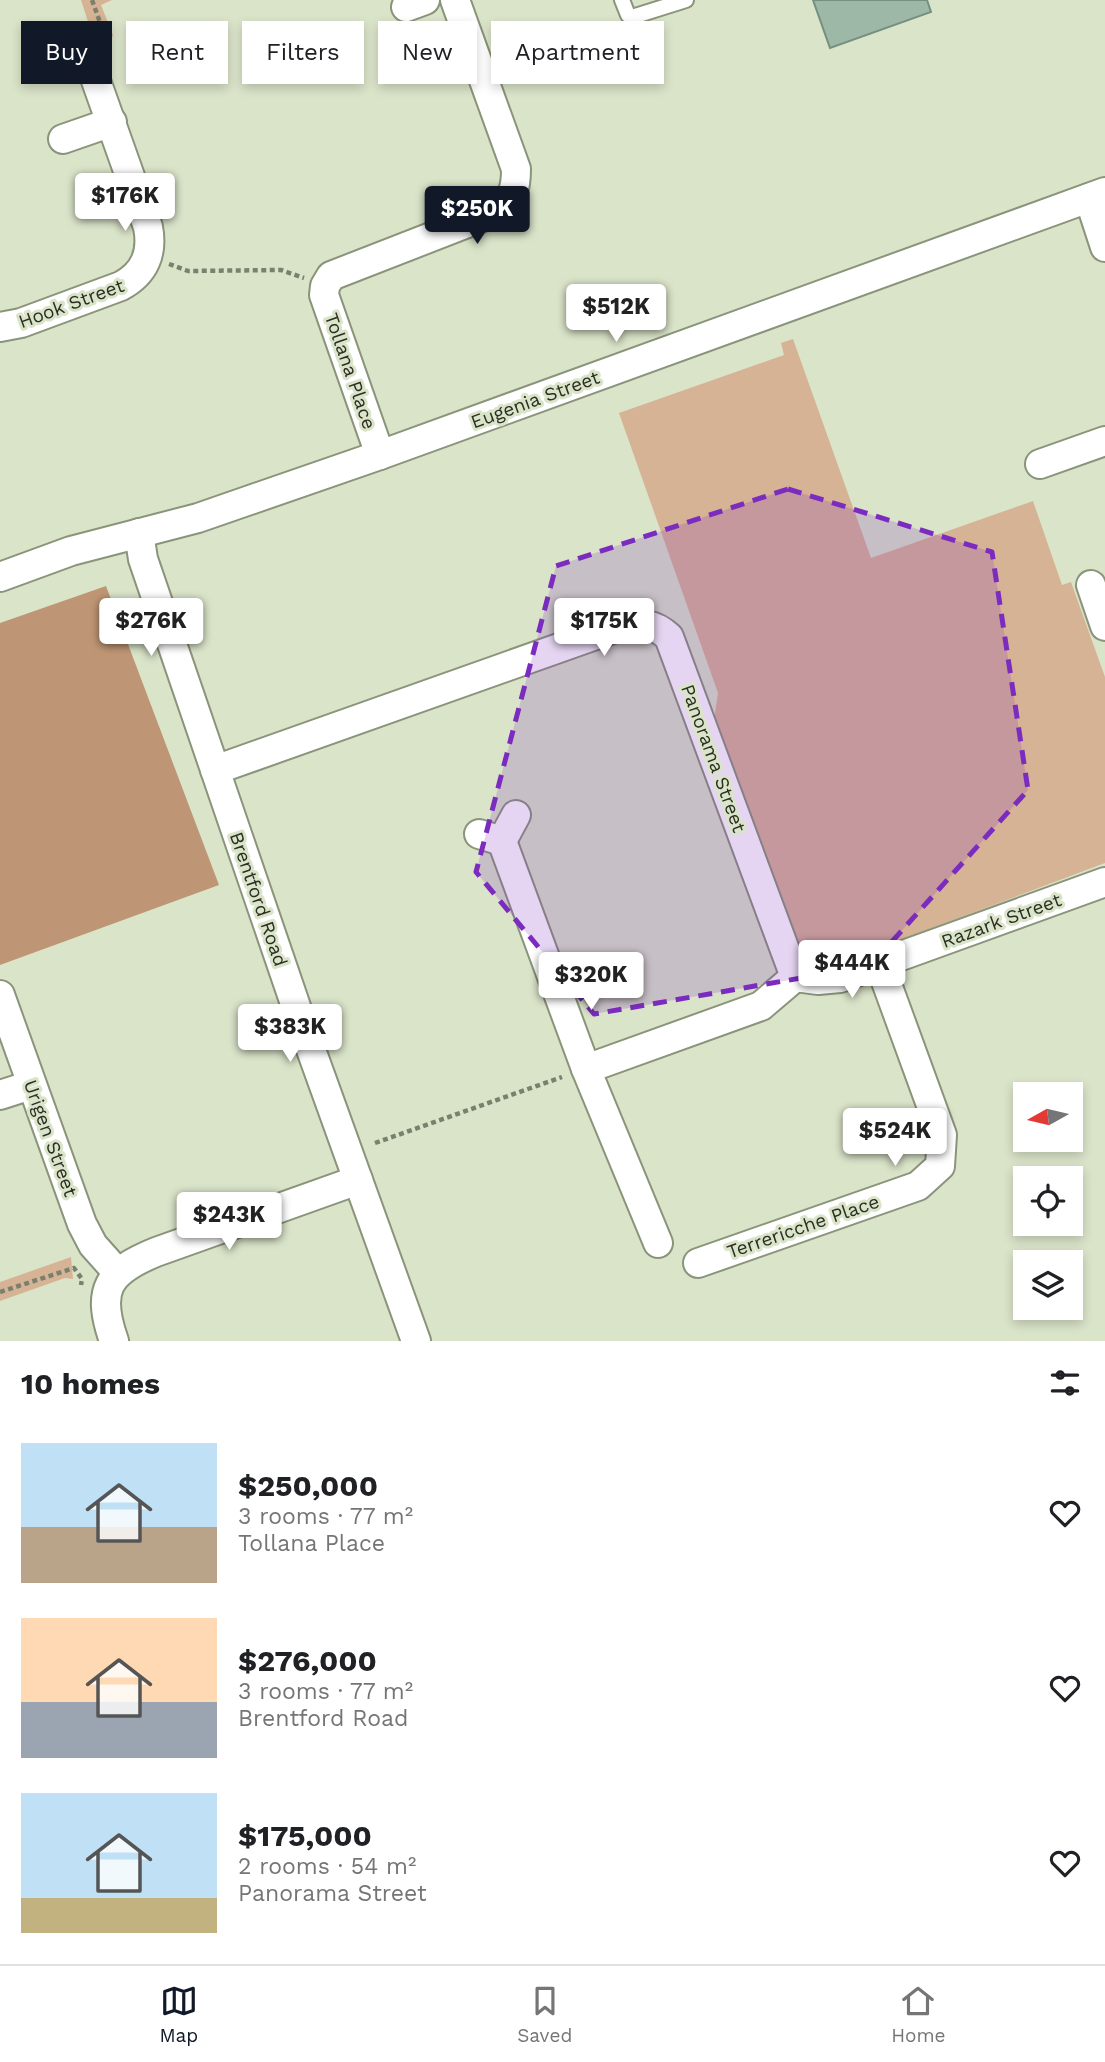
<!DOCTYPE html>
<html lang="en">
<head>
<meta charset="utf-8">
<style>
	:root { --surface:#fff; --page:#f2f2f2; --text:#202124; --muted:#757577; --line:#e0e0e0; --accent:#111827 }
	body { margin:0; font-family:"Work Sans",sans-serif; background:var(--page); color:var(--text); height:100vh; display:flex; flex-direction:column; font-size:26px; white-space:nowrap }
	* { box-sizing:border-box; margin:0 }
	p { font-size:23px; color:var(--muted) }
	.icon { flex:none; width:38px; height:38px; fill:none; stroke:currentColor; stroke-width:2; stroke-linecap:round; stroke-linejoin:round }
	.map { position:relative; height:1341px; overflow:hidden }
	.details { display:flex; flex-direction:column; background:var(--surface); flex:1 }
	.details>* { flex:none }
	.top-card { position:absolute; left:21px; top:21px; width:700px; height:63px; display:flex; gap:14px }
	.needle { width:46px; rotate:262deg }
	.controls { position:absolute; left:1013px; top:1082px; display:grid; gap:14px }
	.controls a { display:grid; place-items:center; width:70px; height:70px; border-radius:0px; background:var(--surface); box-shadow:0 4px 10px #0003; font-size:35px }
	.price { position:absolute; translate:-50% -60px; padding:0 16px; border-radius:7px; background:#fff; color:#222; font-size:23px; line-height:46px; filter:drop-shadow(0 2px 4px #0008) }
	.price::after { content:''; position:absolute; left:50%; top:42px; width:21px; height:16px; margin-left:-10px; background:inherit; clip-path:polygon(0 0,100% 0,50% 100%) }
	.price.current { background:var(--accent); color:#fff }
	ul { padding:0; list-style:none }
	li { display:flex; align-items:center; gap:21px; height:175px; padding:0 21px }
	li span { display:grid; place-items:center; flex:none; width:196px; height:140px; border-radius:0px; color:#555 }
	li>.icon { margin-inline-start:auto }
	span .icon { width:84px; height:84px; fill:#fffc; stroke-width:1 }
	li b { font-size:30px }
	h2 { display:flex; justify-content:space-between; align-items:center; height:84px; padding:0 21px; font-size:30px }
	.tag { padding:0 24px; border-radius:0px; background:var(--surface); box-shadow:0 4px 10px #0003; font-size:24px; line-height:63px }
	.tag.current { background:var(--accent); color:#fff }
	.tab-bar { display:flex; justify-content:space-around; align-items:center; height:98px; border-top:2px solid var(--line); background:var(--surface); font-size:19px; color:var(--muted) }
	.tab-bar a { display:grid; justify-items:center; gap:4px }
	.tab-bar .current { color:var(--accent) }
	.map>svg:first-child { display:block }
</style>
</head>
<body>
<div class="map">
<svg width="1105" height="1341" viewBox="0 0 1105 1341">
	<rect width="100%" height="100%" fill="#dae4c9"/>
	<g fill="#d7b396">
		<polygon points="81,0 112,0 101,5 113,35 103,61 86,68 93,37"/>
		<polygon points="793,339 871,558 1033,501 1062,585 1071,582 1105,677 1105,863 847,960 815,961 793,938 714,720 718,693 619,413 784,355 781,343"/>
		<polygon points="71,1257 73,1279 65,1278 0,1301 0,1282"/>
	</g>
	<polygon fill="#bf9675" points="106,586 219,885 0,965 0,623"/>
	<polygon fill="#9eb8a7" stroke="#76907f" stroke-width="2" points="813,0 927,0 931,12 830,48"/>
	<g fill="none" stroke-linecap="round" stroke-linejoin="round">
		<g stroke="#8a947b" stroke-width="18">
			<polyline id="lane" points="622,0 628,15 632,17 686,0"/>
		</g>
		<g stroke="#8a947b" stroke-width="32">
			<g id="street">
				<polyline points="406,7 425,0"/>
				<polyline points="63,139 112,122"/>
				<polyline points="1089,198 1105,247"/>
				<path d="M0 327 21 323 121 286C145 273 153 253 148 227L94 75"/>
				<path d="M380 455 324 295 325 286 331 276 498 211C513 199 516 188 516 169L455 0"/>
				<polyline points="1040,464 1105,441"/>
				<polyline points="139,533 143,559 305,1033 416,1341"/>
				<polyline points="0,577 71,551 198,518 380,455 1105,192"/>
				<polyline points="1091,585 1105,626"/>
				<path d="M215 770 621 626C641 623 654 623 669 637L795 977"/>
				<polyline points="479,834 502,841 586,1069 658,1243"/>
				<polyline points="502,841 516,815"/>
				<polyline points="0,995 82,1224 93,1245 118,1273"/>
				<polyline points="586,1069 761,1006 795,977 818,980 840,978 1105,882"/>
				<polyline points="0,1095 31,1085"/>
				<polyline points="698,1263 918,1186 940,1166 942,1135 880,965"/>
				<path d="M114 1341C96 1290 107 1272 156 1252L358 1180"/>
			</g>
		</g>
		<g stroke="#7a806e" stroke-width="4.5" stroke-dasharray="5 3.5" stroke-linecap="butt">
			<polyline points="92,0 102,28 99,53"/>
			<polyline points="169,264 188,271 281,270 304,278"/>
			<polyline points="375,1143 562,1077"/>
			<polyline points="0,1292 74,1268 82,1279 81,1285"/>
		</g>
		<use href="#lane" stroke="#fff" stroke-width="14"/>
		<use href="#street" stroke="#fff" stroke-width="28"/>
	</g>
	<path fill="#7b2cbf" fill-opacity="0.2" stroke="#7b2cbf" stroke-width="5" stroke-dasharray="14 9" stroke-linejoin="round" d="M788 489 992 552 1028 790 870 966 594 1014 476 872 556 566Z"/>
	<g text-anchor="middle" stroke-width="6" stroke-linejoin="round" paint-order="stroke">
		<g font-size="19" fill="#2a2e23" stroke="#dae4c9">
			<text transform="translate(71 303) rotate(-20)" y="7">Hook Street</text>
			<text transform="translate(351 371) rotate(71)" y="7">Tollana Place</text>
			<text transform="translate(535 399) rotate(-20)" y="7">Eugenia Street</text>
			<text transform="translate(714 758) rotate(70)" y="7">Panorama Street</text>
			<text transform="translate(259 899) rotate(71)" y="7">Brentford Road</text>
			<text transform="translate(1001 920) rotate(-20)" y="7">Razark Street</text>
			<text transform="translate(51 1138) rotate(70)" y="7">Urigen Street</text>
			<text transform="translate(803 1226) rotate(-19)" y="7">Terrericche Place</text>
		</g>
	</g>
</svg>
<div class="controls">
<a><svg class="needle" viewBox="-14 -14 28 28"><path d="M0-13l5 13h-10z" fill="#e53935"/><path d="M0 13l5-13h-10z" fill="#757577"/></svg></a>
<a><svg class="icon" aria-label="locate" viewBox="0 0 24 24"><circle cx="12" cy="12" r="6"/><path d="M12 2v4M12 18v4M2 12h4M18 12h4"/></svg></a>
<a><svg class="icon" aria-label="layers" viewBox="0 0 24 24"><path d="M12 4l9 5-9 5-9-5zM3 14l9 5 9-5"/></svg></a>
</div>
<b class="price" style="left:125px;top:233px">$176K</b>
<b class="price current" style="left:477px;top:246px">$250K</b>
<b class="price" style="left:616px;top:344px">$512K</b>
<b class="price" style="left:151px;top:658px">$276K</b>
<b class="price" style="left:604px;top:658px">$175K</b>
<b class="price" style="left:852px;top:1000px">$444K</b>
<b class="price" style="left:591px;top:1012px">$320K</b>
<b class="price" style="left:290px;top:1064px">$383K</b>
<b class="price" style="left:895px;top:1168px">$524K</b>
<b class="price" style="left:229px;top:1252px">$243K</b>
<div class="top-card">
<a class="tag current">Buy</a>
<a class="tag">Rent</a>
<a class="tag">Filters</a>
<a class="tag">New</a>
<a class="tag">Apartment</a>
</div>
</div>
<section class="details">
<h2>10 homes<svg class="icon" aria-label="filters" viewBox="0 0 24 24"><path d="M4 7h16M4 17h16"/><circle cx="9" cy="7" r="2"/><circle cx="15" cy="17" r="2"/></svg></h2>
<ul>
<li><span style="background:linear-gradient(#bfe0f5 60%,#b9a48a 0)"><svg class="icon" aria-label="home" viewBox="0 0 24 24"><path d="M3 11l9-7 9 7M6 9v11h12V9"/></svg></span><div><b>$250,000</b><p>3 rooms · 77 m²</p><p>Tollana Place</p></div><svg class="icon" aria-label="heart" viewBox="0 0 24 24"><path d="M12 20l-8-8c-3-5 5-10 8-4 3-6 11-1 8 4z"/></svg></li>
<li><span style="background:linear-gradient(#ffd9b3 60%,#9aa5b1 0)"><svg class="icon" aria-label="home" viewBox="0 0 24 24"><path d="M3 11l9-7 9 7M6 9v11h12V9"/></svg></span><div><b>$276,000</b><p>3 rooms · 77 m²</p><p>Brentford Road</p></div><svg class="icon" aria-label="heart" viewBox="0 0 24 24"><path d="M12 20l-8-8c-3-5 5-10 8-4 3-6 11-1 8 4z"/></svg></li>
<li><span style="background:linear-gradient(#bfe0f5 75%,#c2b280 0)"><svg class="icon" aria-label="home" viewBox="0 0 24 24"><path d="M3 11l9-7 9 7M6 9v11h12V9"/></svg></span><div><b>$175,000</b><p>2 rooms · 54 m²</p><p>Panorama Street</p></div><svg class="icon" aria-label="heart" viewBox="0 0 24 24"><path d="M12 20l-8-8c-3-5 5-10 8-4 3-6 11-1 8 4z"/></svg></li>
</ul>
</section>
<nav class="tab-bar">
<a class="current"><svg class="icon" aria-label="map" viewBox="0 0 24 24"><path d="M3 6l6-2 6 2 6-2v14l-6 2-6-2-6 2zM9 4v14M15 6v14"/></svg>Map</a>
<a><svg class="icon" aria-label="saved" viewBox="0 0 24 24"><path d="M7 4h10v16l-5-4-5 4z"/></svg>Saved</a>
<a><svg class="icon" aria-label="home" viewBox="0 0 24 24"><path d="M3 11l9-7 9 7M6 9v11h12V9"/></svg>Home</a>
</nav>
</body>
</html>
